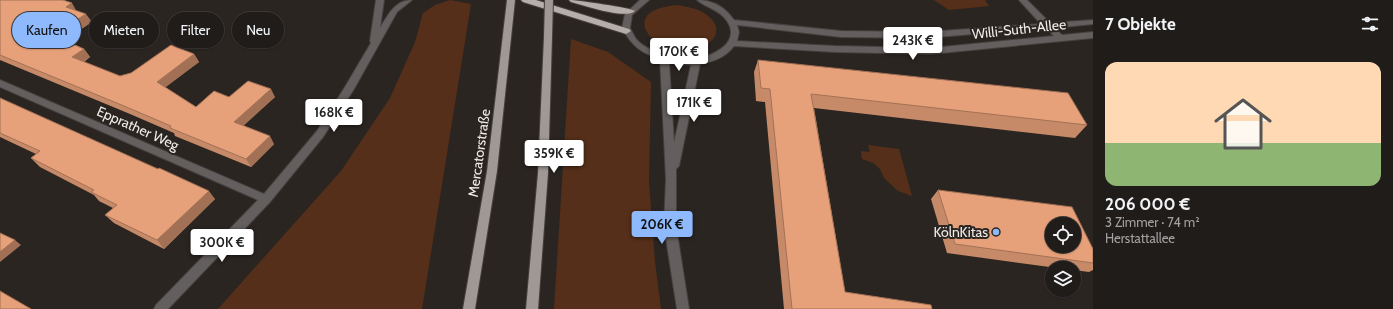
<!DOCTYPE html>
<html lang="de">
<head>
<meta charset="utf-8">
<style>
	:root { --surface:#201c1a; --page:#2d2927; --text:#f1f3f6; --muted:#a2a1a2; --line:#3d3a39; --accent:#8eb9fc }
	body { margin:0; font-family:Cabin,sans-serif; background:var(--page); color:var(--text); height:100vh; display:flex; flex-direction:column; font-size:15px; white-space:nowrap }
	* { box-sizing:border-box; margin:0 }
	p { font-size:13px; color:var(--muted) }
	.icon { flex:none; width:22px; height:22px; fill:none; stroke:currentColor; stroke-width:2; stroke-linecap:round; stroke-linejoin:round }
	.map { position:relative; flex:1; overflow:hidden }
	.details { display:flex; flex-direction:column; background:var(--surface); width:300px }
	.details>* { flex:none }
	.hud { position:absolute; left:12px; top:12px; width:380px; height:36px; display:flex; gap:8px }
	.buttons { position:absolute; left:1045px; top:217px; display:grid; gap:8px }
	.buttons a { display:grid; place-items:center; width:36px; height:36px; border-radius:50%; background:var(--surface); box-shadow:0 1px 3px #0004,0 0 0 1px var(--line); font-size:20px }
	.price { position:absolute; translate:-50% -34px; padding:0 9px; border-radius:4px; background:#fff; color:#222; font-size:13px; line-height:26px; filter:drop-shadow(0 1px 2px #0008) }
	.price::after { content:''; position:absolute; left:50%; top:24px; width:12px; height:9px; margin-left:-6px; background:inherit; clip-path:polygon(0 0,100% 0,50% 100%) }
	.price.selected { background:var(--accent); color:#111 }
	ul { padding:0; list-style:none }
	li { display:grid; align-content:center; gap:8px; height:212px; padding:0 12px }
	li span { display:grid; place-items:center; height:124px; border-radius:12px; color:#555 }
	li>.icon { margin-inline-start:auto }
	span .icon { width:72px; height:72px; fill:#fffc; stroke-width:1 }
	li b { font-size:17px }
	h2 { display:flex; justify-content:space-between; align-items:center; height:48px; padding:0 12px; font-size:17px }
	.tag { padding:0 14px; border-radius:18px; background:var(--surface); box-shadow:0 1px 3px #0004,0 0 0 1px var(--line); font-size:14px; line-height:36px }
	.tag.selected { background:var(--accent); color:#111 }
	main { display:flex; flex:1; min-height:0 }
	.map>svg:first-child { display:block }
</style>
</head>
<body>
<main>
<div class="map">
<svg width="1093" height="309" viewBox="0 0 1093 309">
	<rect width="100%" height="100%" fill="#2b2522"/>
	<g fill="#552f19">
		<polygon points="450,0 471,4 422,309 218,309 341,171 390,98 415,42 423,13 435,5"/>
		<polygon points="934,0 985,0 989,6 949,10"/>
		<path d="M678 5C687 7 696 8 704 13 723 25 719 41 699 48 660 63 610 10 678 5Z"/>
		<polygon points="571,39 608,52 651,82 649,181 655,262 661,309 554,309"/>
		<polygon points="868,145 899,149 912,196 898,191 884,178 880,169 873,163 862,159 861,151 870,152"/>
	</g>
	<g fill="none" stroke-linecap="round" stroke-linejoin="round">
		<g stroke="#46413e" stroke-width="2">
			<g id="minor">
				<path d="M376 0H384L380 28C388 15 395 0 412 0L397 12 354 89 323 137 270 202 168 309H154L156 305 258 200 0 87V80L264 194 317 131 345 87 371 43 370 41Z"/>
				<path d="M640 0H649L632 15 630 28C632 32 634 36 636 39 647 52 676 60 692 59 711 58 742 43 727 21 719 9 706 8 697 0 713 0 725 7 734 20L841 31 926 32 1041 24 1019 0H1027L1050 23 1093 20V24L1054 28 1062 35 1093 32V38L931 54 835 52 734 46C726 57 713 62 700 64L679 166 676 169V226L689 309H677L664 226 666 179 660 59C640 52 633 47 622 28L625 14ZM737 25 841 37 926 38 1046 28 1054 36 931 48 835 46 737 41 739 32ZM669 62 691 65 674 143Z"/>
			</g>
		</g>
		<g stroke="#46413e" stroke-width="2">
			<g id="major">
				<polygon points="507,0 515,0 497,171 475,309 463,309 487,171"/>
				<polygon points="548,34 552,37 548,173 538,309 526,309 538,173 544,37"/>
			</g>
		</g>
		<g stroke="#46413e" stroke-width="2">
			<g id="highway">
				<polygon points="521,0 536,0 629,29 631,31 626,34 623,33 523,2"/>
				<path d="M569 0C577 0 632 8 635 11 626 20 583 5 571 2Z"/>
			</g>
		</g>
		<use href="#minor" fill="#635f5e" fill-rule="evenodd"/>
		<use href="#major" fill="#9f9894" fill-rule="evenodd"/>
		<use href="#highway" fill="#b6aeaa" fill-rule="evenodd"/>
		<g stroke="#46413e" stroke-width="10" stroke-linecap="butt">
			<polyline id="major-bridge" points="548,37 549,0"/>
		</g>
		<use href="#major-bridge" stroke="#9f9894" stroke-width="8"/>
	</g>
	<g fill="#c78a69">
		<polygon points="0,0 77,11 92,22 64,40 84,49 90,57 84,62 120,76 194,54 199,62 165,87 196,107 229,97 275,97 243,125 274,144 251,167 175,136 174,133 130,114 0,60"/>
		<polygon points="758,60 1087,125 1075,138 814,108 845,292 932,309 784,309 765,102 756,101 754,72"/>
		<polygon points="0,98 215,199 164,249 114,223 105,215 113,208 99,201 94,195 40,167 31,158 36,154 0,137"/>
		<polygon points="938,190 1093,249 1093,270 1089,272 1074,270 1074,268 1057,268 947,253 931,199"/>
	</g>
	<g fill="#a27155">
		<polygon points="72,3 77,12 66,7"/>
		<polygon points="86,14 92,22 58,44 52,35"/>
		<polygon points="84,49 90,57 78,65 72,57"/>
		<polygon points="194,54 199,62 162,90 157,82"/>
		<polygon points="271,89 275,97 239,130 234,122"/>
		<polygon points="270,136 274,144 251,167 246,159"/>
		<polygon points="209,191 215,199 164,249 157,240"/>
		<polygon points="15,240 21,245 0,262 0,252"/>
	</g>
	<g fill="#e7a17a" stroke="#a27155" fill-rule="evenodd">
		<polygon points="0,0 63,0 72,3 66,7 86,14 52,35 84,49 72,57 120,76 131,73 171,45 194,54 157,82 196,107 214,91 229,97 248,81 271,89 234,122 270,136 246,159 170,128 171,126 124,106 0,55"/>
		<polygon points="758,60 1068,93 1087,125 811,94 845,292 931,305 932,309 792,309 770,89 761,88"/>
		<polygon points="0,98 158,169 159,168 209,191 157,240 105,215 117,205 91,192 94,190 31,158 40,151 0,133"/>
		<path d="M938 190 1072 207 1093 249V263L955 244ZM1052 224H1074V246H1052Z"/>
		<polygon points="0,233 15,240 0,252"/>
		<polygon points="0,291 31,309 0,309"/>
	</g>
	<circle fill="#8eb9fc" stroke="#2b2522" stroke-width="1.5" cx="996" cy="232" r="4"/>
	<g text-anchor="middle" stroke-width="4" stroke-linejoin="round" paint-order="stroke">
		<g font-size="14" fill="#efebe9" stroke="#2b2522">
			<text transform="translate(1019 29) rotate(-6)" y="5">Willi-Suth-Allee</text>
			<text transform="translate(138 128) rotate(24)" y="5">Epprather Weg</text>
			<text transform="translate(479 153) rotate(-82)" y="5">Mercatorstraße</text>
		</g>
		<g font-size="14" fill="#efebe9" stroke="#2b2522" text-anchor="end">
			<text x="988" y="237">KölnKitas</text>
		</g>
	</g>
</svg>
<div class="buttons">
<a><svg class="icon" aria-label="locate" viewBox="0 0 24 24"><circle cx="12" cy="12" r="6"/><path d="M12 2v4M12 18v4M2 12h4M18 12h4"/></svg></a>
<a><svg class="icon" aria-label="layers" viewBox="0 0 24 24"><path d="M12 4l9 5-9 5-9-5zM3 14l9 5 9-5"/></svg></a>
</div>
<b class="price" style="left:913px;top:61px">243K €</b>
<b class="price" style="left:679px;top:72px">170K €</b>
<b class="price" style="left:694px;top:123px">171K €</b>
<b class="price" style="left:334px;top:133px">168K €</b>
<b class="price" style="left:554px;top:174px">359K €</b>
<b class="price selected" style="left:662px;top:245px">206K €</b>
<b class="price" style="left:222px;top:263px">300K €</b>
<div class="hud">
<a class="tag selected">Kaufen</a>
<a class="tag">Mieten</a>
<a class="tag">Filter</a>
<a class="tag">Neu</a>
</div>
</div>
<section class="details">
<h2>7 Objekte<svg class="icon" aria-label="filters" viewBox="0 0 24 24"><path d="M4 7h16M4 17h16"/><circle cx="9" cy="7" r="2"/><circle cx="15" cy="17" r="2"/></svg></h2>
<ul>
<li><span style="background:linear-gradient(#ffd9b3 65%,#8fb573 0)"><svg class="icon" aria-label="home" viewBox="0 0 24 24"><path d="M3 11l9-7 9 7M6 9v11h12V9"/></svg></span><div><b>206 000 €</b><p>3 Zimmer · 74 m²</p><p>Herstattallee</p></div></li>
</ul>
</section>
</main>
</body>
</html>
